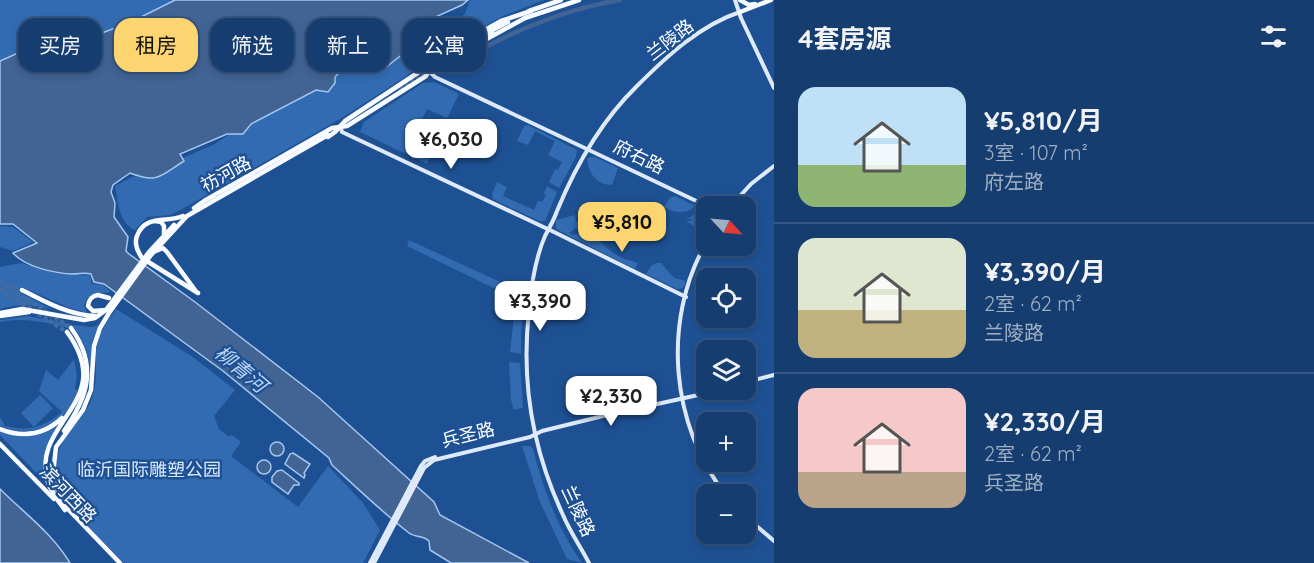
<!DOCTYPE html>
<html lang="zh">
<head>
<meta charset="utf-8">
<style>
	:root { --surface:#163d6f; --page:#234877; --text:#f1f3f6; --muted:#9eaec3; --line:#355682; --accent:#fdd570 }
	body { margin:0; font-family:Quicksand,"Noto Sans SC",sans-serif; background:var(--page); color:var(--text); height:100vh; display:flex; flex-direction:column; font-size:22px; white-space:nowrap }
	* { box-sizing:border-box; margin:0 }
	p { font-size:20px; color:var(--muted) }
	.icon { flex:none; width:33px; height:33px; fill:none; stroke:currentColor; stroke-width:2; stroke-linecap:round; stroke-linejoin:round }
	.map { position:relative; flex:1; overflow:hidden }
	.side { display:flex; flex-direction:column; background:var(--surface); width:540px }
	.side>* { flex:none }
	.hud { position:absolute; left:18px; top:18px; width:570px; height:54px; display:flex; gap:12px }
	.needle { width:39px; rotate:116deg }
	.controls { position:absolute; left:696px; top:196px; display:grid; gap:12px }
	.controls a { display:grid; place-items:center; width:60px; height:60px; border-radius:12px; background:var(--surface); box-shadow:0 3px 9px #0003,0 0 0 2px var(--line); font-size:30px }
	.price { position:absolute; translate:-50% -51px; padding:0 14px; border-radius:12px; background:#fff; color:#222; font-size:20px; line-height:39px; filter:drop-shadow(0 2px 3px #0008) }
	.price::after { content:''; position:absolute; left:50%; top:36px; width:18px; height:14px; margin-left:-9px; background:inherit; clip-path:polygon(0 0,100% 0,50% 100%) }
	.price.active { background:var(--accent); color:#111 }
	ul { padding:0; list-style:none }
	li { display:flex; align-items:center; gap:18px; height:150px; padding:0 24px }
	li+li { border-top:2px solid var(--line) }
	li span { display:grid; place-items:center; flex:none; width:168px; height:120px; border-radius:18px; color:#555 }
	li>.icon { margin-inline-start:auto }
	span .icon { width:72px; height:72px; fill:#fffc; stroke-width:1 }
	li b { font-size:26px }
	h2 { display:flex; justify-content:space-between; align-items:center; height:72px; padding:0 24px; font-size:26px }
	.chip { padding:0 21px; border-radius:18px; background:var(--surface); box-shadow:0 3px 9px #0003,0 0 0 2px var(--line); font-size:21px; line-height:54px }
	.chip.active { background:var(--accent); color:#111 }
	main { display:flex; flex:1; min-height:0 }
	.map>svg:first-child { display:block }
</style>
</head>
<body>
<main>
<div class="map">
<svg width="774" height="563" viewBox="0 0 774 563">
	<rect width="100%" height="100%" fill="#1e5194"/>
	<g fill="#326bb2">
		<polygon points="0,0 175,0 131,22 93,36 29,48 0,61"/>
		<path d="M470 0H544L503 16 446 47 402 79 340 119 184 208 170 215 147 217 135 230C119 224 118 201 115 186L132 177 150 175 169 164 215 144 246 123 336 72 387 63 424 42 441 27 456 21 465 14Z"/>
		<polygon points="434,82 459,94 447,118 427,109 418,128 439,138 427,164 360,132 364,122 423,83"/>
		<polygon points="528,125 577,150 576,157 559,188 549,182 555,169 558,170 562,162 548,155 555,141 535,131 528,145 517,141 524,126"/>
		<path d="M590 157H595L618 168 612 185C596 185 589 173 587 159Z"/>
		<polygon points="497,182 507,187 503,196 534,210 538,201 542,202 546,195 544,193 547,186 557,192 545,221 539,221 493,199 492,194"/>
		<path d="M675 196 695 206C686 215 674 213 664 207L670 198Z"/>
		<polygon points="700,208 706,211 706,229 696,232 694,226 686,221 692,221 692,219 686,219 691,217"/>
		<path d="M575 215 576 221 584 225 576 226 583 228H576L569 233 573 235C594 229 601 244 615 254 622 259 630 260 638 263L635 269 556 229V220Z"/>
		<polygon points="0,226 13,227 33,242 13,251 0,247"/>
		<polygon points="409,240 526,294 521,330 521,354 510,352 516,299 407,246"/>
		<path d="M21 263 56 273 90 275 92 284 103 285 110 291 108 293C96 292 89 293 84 305L87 313 70 308 22 287 19 292 51 309C34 305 18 303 0 309V267Z"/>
		<polygon points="656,263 661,263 674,278 686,281 683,288 677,289 646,274 651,266"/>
		<path d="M116 309 193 357 235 390 214 416 219 429 228 436 232 435 241 442 231 456 298 507 328 466 363 503 380 530 363 563H124C96 533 40 491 61 445 69 426 86 418 93 395 98 379 94 362 97 345 100 331 108 320 116 309Z"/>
		<path d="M27 316 71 324 70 328C45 322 25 317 0 322V320Z"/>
		<path d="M72 325 91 327 99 325 92 344 91 373C89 354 84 340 72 325Z"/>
		<path d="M74 359 77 375 75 389 78 391C68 424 31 440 0 426V417L5 426C28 432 44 427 62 412L39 391 46 370 58 380Z"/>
		<polygon points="509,362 520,363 523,408 514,410 511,400"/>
		<polygon points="40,395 53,408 34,427 21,413"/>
		<path d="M58 425C45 444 40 460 46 483L0 435V431C22 439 38 437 58 425Z"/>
		<path d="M522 446H530L533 449C543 489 558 529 582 563L567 559 540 502Z"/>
	</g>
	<g fill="#416495" stroke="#a4c7f0" stroke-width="1.5">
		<path d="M175 0H468L462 5 433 18 422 33 419 41 385 68 340 72 335 77V83L328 92 316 90 251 124 243 134H227L180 154 184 161C160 176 158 184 130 173L113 185 111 192 115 203 114 217 128 237 126 251 129 254 195 302 318 397 434 502 440 515 529 563H451L430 550 429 541C423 535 416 538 409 533 382 512 357 488 332 465L329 458 223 371 104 284 94 282 91 274C84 272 80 274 72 274 54 273 25 267 13 253L37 243 13 224H0V61L29 48 94 36 131 22Z"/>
		<circle cx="277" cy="449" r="7"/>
		<polygon points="293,453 310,464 304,473 305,475 304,478 285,464 290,454"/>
		<circle cx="264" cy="467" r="7"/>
		<polygon points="282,470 299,483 299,485 294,485 288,494 272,482 272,477 277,471"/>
		<path d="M0 489C24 513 52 533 70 563H0Z"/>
	</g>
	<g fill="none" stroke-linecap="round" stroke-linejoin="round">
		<path stroke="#416495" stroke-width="4.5" d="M453 65C505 34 560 10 620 0"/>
		<g stroke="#406ba4" stroke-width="4.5" stroke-dasharray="4.5 2" stroke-linecap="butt">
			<polyline points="400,90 438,64"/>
			<polyline points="0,282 71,328"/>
			<polyline points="8,284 22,290"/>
			<polyline points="0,289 67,332"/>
		</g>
		<g stroke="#deeafa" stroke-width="4">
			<polyline points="735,0 741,18 774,88"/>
			<polyline points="428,70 435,77 709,207"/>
			<polyline points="340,126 342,132 554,232 686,297"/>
			<polyline points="730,207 751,184 774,166"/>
			<path d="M706 243C662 320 670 425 726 495"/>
			<polyline points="746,382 774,375"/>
			<polyline points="746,517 774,541"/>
			<polyline points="370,563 421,466 425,461 435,457"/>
			<polyline points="374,563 424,468 434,460 530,437 542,431 607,415 721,390"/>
			<path d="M589 563C581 547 570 532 563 515 533 451 521 381 529 311 531 287 535 259 545 236 549 228 554 220 557 211 576 165 601 121 637 86 666 57 700 25 740 12"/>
		</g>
		<g stroke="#f8fbff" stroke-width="4.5">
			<polyline points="740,0 749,5 755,4"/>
			<polyline points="529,11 561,0"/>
			<polyline points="740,12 771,0"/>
			<polyline points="525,18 579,0"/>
			<polyline points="489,32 508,22"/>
			<polyline points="476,41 492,33"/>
			<polyline points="438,64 468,45"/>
			<polyline points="328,137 335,132 345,121 422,70 438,68 474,46 525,18"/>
			<polyline points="194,208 204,201 332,128 347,126 426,76 433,61 451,49 501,21 531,11"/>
			<path d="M183 216C167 223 145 214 137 236 134 243 138 252 142 258L198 293"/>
			<polyline points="155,221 161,222 164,226 164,234"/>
			<polyline points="156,251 163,248 167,252 195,290"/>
			<path d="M22 290C45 302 71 316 97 316"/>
			<path d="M106 310 93 311 88 306C89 300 91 296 98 295L109 298"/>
			<polyline points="0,313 22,309 84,320 95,318 106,310 149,252 174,225"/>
			<polyline points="0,316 29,312"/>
			<path d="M0 429C23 438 44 435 62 418"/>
			<path d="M64 431C88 397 98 365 71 328"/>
			<polyline points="0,444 54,499"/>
			<path d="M65 510C58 501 51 492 48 482 29 422 119 403 67 332"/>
			<polyline points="120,563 67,508 58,492 53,474 56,447 83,410 91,390 94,346 100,328 109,313 151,255 187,216 328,135"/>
		</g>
	</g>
	<g text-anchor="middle" stroke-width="5" stroke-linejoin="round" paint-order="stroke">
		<g font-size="18" fill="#fff" stroke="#1e5194">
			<text transform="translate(670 40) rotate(-38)" y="6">兰陵路</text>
			<text transform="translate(639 157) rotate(26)" y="6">府右路</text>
			<text transform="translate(226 174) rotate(-29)" y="6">祊河路</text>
			<text transform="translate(468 435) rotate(-14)" y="6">兵圣路</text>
			<text transform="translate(68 494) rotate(46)" y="6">滨河西路</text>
			<text transform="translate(578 511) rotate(65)" y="6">兰陵路</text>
		</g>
		<g font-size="18" fill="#d7e7fa" stroke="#1e5194">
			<text x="149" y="476">临沂国际雕塑公园</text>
		</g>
		<g font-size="20" font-style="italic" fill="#bdd6f5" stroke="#1e5194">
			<text transform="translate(241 369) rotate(40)" y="7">柳青河</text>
		</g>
	</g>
</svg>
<div class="controls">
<a><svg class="needle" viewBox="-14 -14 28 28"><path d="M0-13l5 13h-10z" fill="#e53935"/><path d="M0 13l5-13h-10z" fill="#9eaec3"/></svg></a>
<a><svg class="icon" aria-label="locate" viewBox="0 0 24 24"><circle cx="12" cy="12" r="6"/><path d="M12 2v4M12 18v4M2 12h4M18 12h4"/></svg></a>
<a><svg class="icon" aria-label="layers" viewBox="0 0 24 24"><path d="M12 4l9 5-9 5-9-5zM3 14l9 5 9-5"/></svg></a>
<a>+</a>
<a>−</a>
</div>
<b class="price" style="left:451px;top:170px">¥6,030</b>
<b class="price active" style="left:622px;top:253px">¥5,810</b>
<b class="price" style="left:540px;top:332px">¥3,390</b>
<b class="price" style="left:611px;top:427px">¥2,330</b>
<div class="hud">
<a class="chip">买房</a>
<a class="chip active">租房</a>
<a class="chip">筛选</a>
<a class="chip">新上</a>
<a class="chip">公寓</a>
</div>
</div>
<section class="side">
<h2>4套房源<svg class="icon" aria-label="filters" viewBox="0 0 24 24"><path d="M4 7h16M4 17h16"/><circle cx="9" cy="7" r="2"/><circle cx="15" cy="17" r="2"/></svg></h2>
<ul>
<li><span style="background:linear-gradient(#bfe0f5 65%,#8fb573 0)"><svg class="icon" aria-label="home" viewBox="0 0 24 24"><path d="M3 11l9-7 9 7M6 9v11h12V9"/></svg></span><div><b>¥5,810/月</b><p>3室 · 107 m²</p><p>府左路</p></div></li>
<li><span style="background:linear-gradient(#dfe7d0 60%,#c2b280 0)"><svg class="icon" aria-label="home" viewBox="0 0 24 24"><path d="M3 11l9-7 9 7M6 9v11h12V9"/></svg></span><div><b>¥3,390/月</b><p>2室 · 62 m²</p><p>兰陵路</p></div></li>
<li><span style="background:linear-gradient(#f6c9c9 70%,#b9a48a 0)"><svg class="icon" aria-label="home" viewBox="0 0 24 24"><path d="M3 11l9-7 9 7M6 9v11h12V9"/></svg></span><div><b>¥2,330/月</b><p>2室 · 62 m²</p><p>兵圣路</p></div></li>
</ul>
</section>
</main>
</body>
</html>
